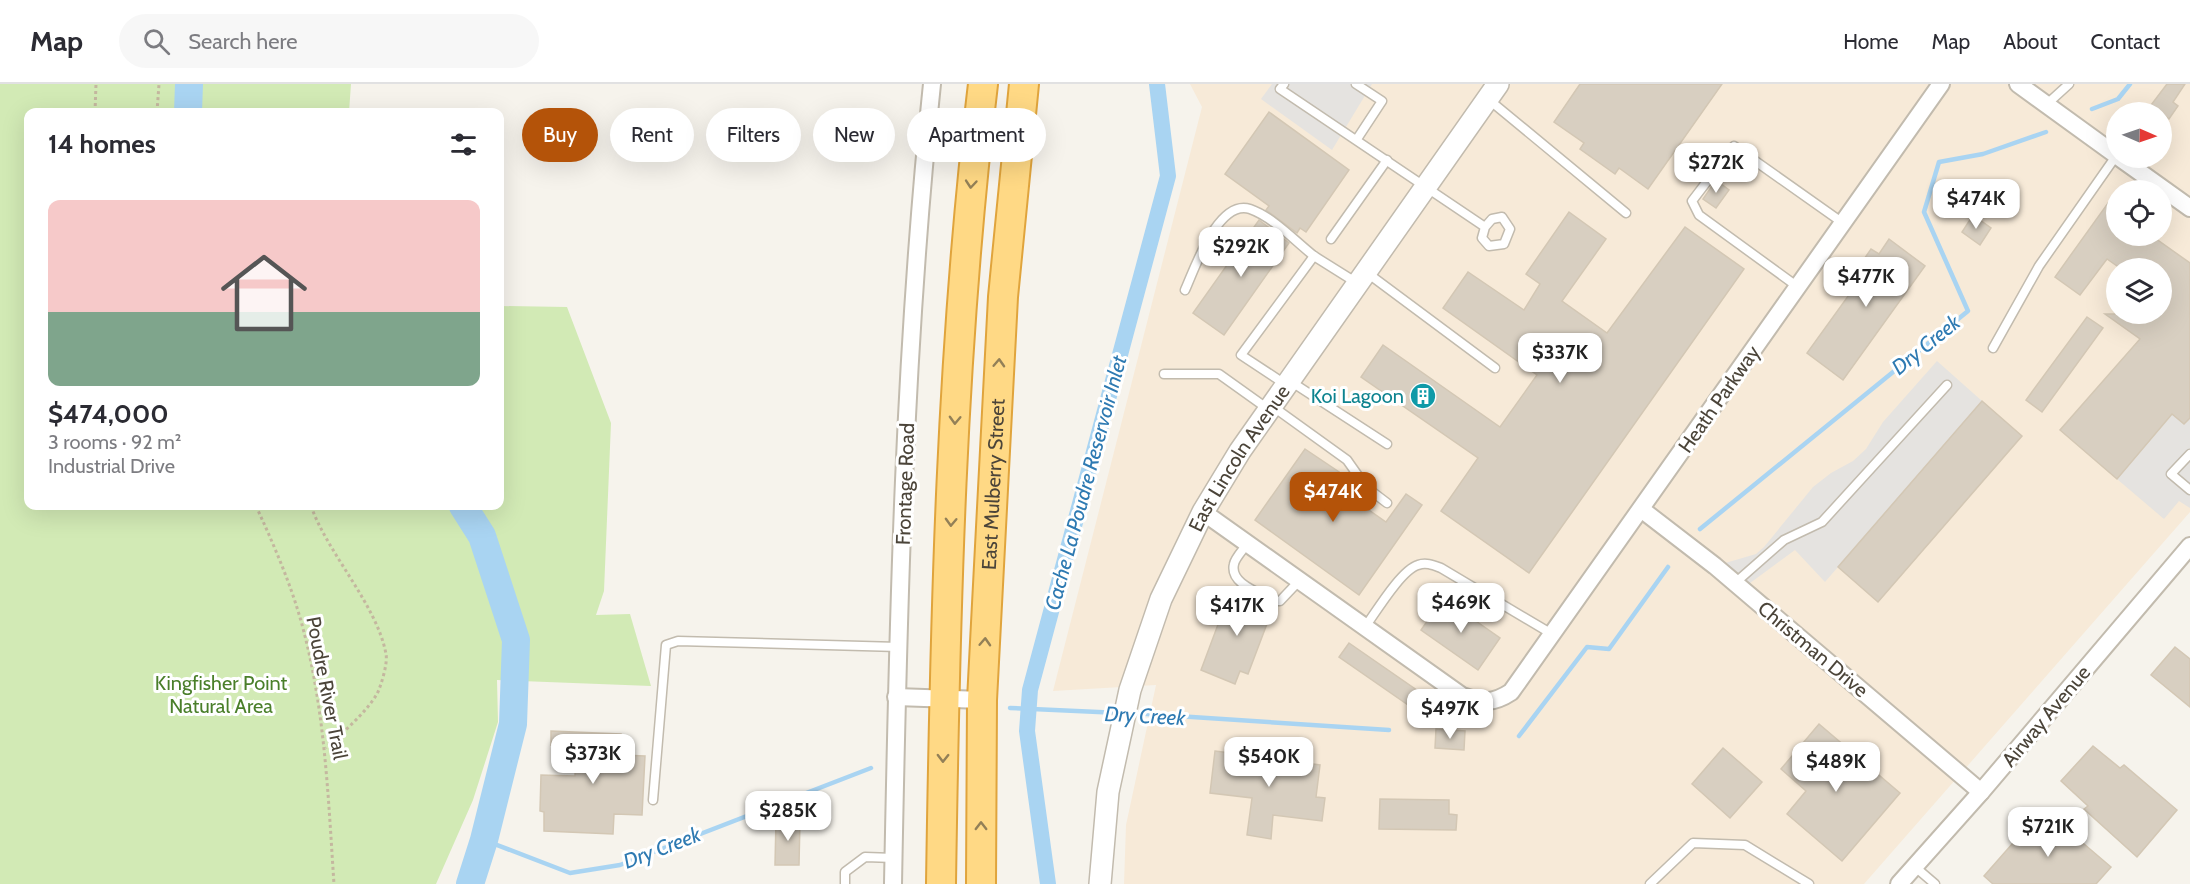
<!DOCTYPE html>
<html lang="en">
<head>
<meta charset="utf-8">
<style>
	:root { --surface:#fff; --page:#f7f7f7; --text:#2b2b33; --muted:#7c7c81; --line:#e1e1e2; --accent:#b45309 }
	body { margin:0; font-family:Cabin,sans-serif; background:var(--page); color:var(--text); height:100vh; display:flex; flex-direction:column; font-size:22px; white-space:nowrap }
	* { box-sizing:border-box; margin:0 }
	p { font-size:20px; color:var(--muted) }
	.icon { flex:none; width:33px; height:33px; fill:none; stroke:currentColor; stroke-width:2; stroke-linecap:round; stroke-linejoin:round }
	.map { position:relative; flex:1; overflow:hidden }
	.sheet { position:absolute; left:24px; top:24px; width:480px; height:402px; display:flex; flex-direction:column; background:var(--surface); border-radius:12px; box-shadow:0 6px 24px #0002 }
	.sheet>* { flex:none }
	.top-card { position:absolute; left:522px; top:24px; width:570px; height:54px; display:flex; gap:12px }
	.needle { width:39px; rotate:92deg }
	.fabs { position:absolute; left:2106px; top:18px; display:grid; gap:12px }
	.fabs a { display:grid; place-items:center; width:66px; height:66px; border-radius:50%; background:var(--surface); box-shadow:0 6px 24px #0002; font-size:30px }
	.price { position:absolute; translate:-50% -51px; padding:0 14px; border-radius:12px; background:#fff; color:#222; font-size:20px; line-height:39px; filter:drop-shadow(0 2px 3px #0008) }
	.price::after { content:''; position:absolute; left:50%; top:36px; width:18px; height:14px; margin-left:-9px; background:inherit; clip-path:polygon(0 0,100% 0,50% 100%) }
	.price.current { background:var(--accent); color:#fff }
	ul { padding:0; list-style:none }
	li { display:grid; align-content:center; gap:12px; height:318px; padding:0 24px }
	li+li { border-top:2px solid var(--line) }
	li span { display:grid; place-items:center; height:186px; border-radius:12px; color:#555 }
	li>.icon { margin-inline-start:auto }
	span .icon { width:108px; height:108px; fill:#fffc; stroke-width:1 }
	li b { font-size:26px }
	h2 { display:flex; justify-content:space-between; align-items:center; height:72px; padding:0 24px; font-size:26px }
	.tag { padding:0 21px; border-radius:27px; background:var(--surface); box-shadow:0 6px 24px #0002; font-size:21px; line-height:54px }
	.tag.current { background:var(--accent); color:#fff }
	header { display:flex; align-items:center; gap:36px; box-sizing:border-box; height:84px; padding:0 30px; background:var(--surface); border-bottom:2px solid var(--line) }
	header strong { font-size:28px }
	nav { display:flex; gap:33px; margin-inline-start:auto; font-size:21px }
	.search { width:420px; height:54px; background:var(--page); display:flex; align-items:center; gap:15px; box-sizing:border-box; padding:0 21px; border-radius:33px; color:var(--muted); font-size:22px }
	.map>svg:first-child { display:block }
</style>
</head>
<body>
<header>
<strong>Map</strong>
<div class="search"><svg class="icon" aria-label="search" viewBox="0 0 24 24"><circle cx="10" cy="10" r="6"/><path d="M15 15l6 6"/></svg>Search here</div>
<nav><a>Home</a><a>Map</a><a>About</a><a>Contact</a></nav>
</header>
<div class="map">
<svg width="2190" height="800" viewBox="0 0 2190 800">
	<rect width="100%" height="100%" fill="#f6f3ec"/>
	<path fill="#f7ead8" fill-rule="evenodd" d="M1190 0H2190V428L1864 800H1124L1126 741 1156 601 1053 607 1202 23ZM2116 28H2162V74H2116ZM2116 106H2162V152H2116ZM2116 184H2162V230H2116Z"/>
	<polygon fill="#d2eab5" points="0,0 351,0 349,28 28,28 28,422 500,422 500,222 567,223 611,339 604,507 596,531 630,530 651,602 497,596 498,638 473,716 436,800 0,800"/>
	<g fill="#e5e3e0">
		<polygon points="1272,0 1372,0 1332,66 1261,15"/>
		<polygon points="1937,277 1982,317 1825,498 1795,466 1742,505 1715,482 1756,470 1764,463 1813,403 1831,389 1853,377 1866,365 1883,338"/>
		<polygon points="2172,330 2184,340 2190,334 2190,424 2179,417 2164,435 2117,395"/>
	</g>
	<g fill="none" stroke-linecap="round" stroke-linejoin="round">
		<g stroke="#a9d4f2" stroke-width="4.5">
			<polyline points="2092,25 2118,15 2130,0"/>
			<polyline points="1700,445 1968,227 1924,128 1939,78 1983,70 2046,48"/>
			<polyline points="1010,624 1120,629"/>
			<polyline points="1131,629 1389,646"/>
			<polyline points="1519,652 1587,563 1609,565 1668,483"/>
			<polyline points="484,756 570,789 620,781 871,684"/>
		</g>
		<polyline stroke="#a9d4f2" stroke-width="16" points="1048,800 1027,647 1030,606 1168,92 1157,0"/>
		<g stroke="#a9d4f2" stroke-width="28">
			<polyline points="188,28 189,0"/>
			<polyline points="463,422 482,452 516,556 513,640 484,756 470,800"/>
		</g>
	</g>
	<g fill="#d8cfc1" stroke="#d3c7b4" stroke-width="1.5">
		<polygon points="1580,0 1722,0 1648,105 1619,84 1615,90 1580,65 1584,59 1554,38"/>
		<polygon points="2167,0 2185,0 2173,18 2178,22 2169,35 2151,21"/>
		<polygon points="1269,28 1349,86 1306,148 1300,144 1297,149 1266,126 1269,122 1225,90"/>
		<polygon points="1716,96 1729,106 1716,124 1703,115"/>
		<polygon points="2108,119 2116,126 2116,152 2152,152 2190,179 2190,334 2184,340 2172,330 2117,395 2060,346 2140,255 2105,230 2162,230 2162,184 2120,184 2107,175 2080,211 2055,193"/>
		<polygon points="1569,128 1606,155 1562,217 1607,249 1685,143 1744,185 1529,489 1441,427 1478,374 1361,293 1383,261 1500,343 1537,291 1443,224 1468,188 1524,226 1540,200 1526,190"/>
		<polygon points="1973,131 1991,144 1980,161 1962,148"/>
		<polygon points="1259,136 1289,159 1224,251 1193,229"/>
		<polygon points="1889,155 1925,182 1843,296 1807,269 1867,186 1860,181 1871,165 1879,170"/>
		<polygon points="2087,233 2103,244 2042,328 2026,316"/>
		<polygon points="1982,317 2022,352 1878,518 1838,483"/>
		<polygon points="1305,365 1339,388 1330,399 1386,438 1406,410 1422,421 1359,511 1255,436"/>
		<polygon points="1232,503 1251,513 1250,515 1273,524 1248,590 1240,587 1235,600 1201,586"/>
		<polygon points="1443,514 1500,554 1478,586 1421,546"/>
		<polygon points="1349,559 1421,609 1411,623 1339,573"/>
		<polygon points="2175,563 2190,575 2190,623 2151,591"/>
		<polygon points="1819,640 1900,709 1842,777 1787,730 1806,707 1781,685"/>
		<polygon points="1436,645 1465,647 1464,666 1435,664"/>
		<polygon points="551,647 621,650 620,671 645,672 642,731 614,730 613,750 544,747 544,728 540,727 541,691 575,692 576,662 551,661"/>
		<polygon points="2093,662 2120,684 2124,681 2177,726 2137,773 2084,725 2088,722 2061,697"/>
		<polygon points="1723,664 1762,698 1730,734 1692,700"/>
		<polygon points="1215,667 1320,681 1316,713 1325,714 1322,737 1273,731 1271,755 1247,751 1252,714 1210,709"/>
		<polygon points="1380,715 1449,716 1449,730 1457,731 1456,746 1379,745"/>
		<polygon points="2043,725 2111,783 2096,800 1993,800 1984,792"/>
		<polygon points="776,736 800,736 799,781 775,781"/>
	</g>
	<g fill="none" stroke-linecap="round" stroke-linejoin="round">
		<g stroke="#c2bbae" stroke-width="11">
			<g id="service">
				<polyline points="1284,0 1280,5 1485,143 1482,154 1489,162 1504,160 1510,145 1502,133 1492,135 1485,143"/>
				<polyline points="1356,0 1382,17 1357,55"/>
				<polyline points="1488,15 1626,129"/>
				<polyline points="2047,20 2069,0"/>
				<polyline points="1331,155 1387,76"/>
				<polyline points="1366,188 1495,284"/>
				<polyline points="1798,203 1699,131 1692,117 1734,62 1843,139"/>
				<path d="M1185 206C1195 184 1218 115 1250 125 1273 133 1295 157 1314 172"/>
				<polyline points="1993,264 2039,182 2116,72"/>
				<polyline points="1164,290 1219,290 1268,325"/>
				<polyline points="1290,297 1387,360"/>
				<polyline points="1285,300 1241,271 1314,172 1357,199"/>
				<polyline points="1272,322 1347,376 1366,403 1387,419"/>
				<polyline points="2190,370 2171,390 2190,406"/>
				<path d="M1247 460C1243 466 1235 474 1234 480 1229 500 1261 509 1274 517H1280L1299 497"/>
				<polyline points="1735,499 1784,456 1822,438 1947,301"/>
				<path d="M1365 543C1376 528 1401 486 1418 481 1426 478 1433 481 1441 484L1552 550"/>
				<polyline points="653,716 666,561 678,557 899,563"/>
				<polyline points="1914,782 1935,800"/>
				<polyline points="845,800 845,788 865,773 894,774"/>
				<polyline points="1650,800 1693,759 1745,761 1809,800"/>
			</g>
		</g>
		<g stroke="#c2bbae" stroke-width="20">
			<g id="minor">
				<polyline points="2018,0 2116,71"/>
				<polyline points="2120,74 2190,124"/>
				<polyline points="1641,425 1715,482 1981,708"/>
				<path d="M1203 428 1462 612C1481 619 1493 620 1511 608L1941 0"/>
				<polyline points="896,613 982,616"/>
				<path d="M893 800C898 533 904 266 932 0"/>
				<polyline points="1899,800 1981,708 2190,462"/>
			</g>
		</g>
		<g stroke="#c2bbae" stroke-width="24">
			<g id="tertiary">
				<path id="s1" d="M1100 800 1108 708 1130 606 1161 515 1203 428 1240 367 1498 0"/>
			</g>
		</g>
		<g stroke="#e0a43c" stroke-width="32">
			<g id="trunk">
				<path d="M941 800C945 533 951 265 983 0"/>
				<path id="s2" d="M981 800 982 616 1003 213 1024 0"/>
			</g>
		</g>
		<g stroke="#c4b79f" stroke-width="3" stroke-dasharray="3 3" stroke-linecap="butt">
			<polyline points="95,28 96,0"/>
			<polyline points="157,28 159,0"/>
			<path d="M256 422C273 459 290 498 301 537 325 623 328 711 334 800"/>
			<path d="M311 422C328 470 377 521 386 570 388 579 381 602 377 610 364 631 344 647 326 664"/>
		</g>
		<use href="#service" stroke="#fff" stroke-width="8"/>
		<use href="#minor" stroke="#fff" stroke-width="16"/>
		<use href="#tertiary" stroke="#fff" stroke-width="21"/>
		<use href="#trunk" stroke="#ffd985" stroke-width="28"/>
	</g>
	<defs><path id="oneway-chevron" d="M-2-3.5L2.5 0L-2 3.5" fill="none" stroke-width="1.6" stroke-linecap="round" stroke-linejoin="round" transform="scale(1.5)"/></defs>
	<g stroke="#938057">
		<use href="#oneway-chevron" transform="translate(971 100) rotate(95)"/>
		<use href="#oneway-chevron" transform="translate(999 279) rotate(-87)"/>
		<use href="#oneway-chevron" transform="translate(955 336) rotate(92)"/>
		<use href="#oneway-chevron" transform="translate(951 438) rotate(92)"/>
		<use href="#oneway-chevron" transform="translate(985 558) rotate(-87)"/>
		<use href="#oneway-chevron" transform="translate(943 674) rotate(91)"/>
		<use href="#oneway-chevron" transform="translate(981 742) rotate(-90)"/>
	</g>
	<defs>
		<g id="building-disc" transform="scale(1.35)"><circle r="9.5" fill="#0f9aa8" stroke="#fff"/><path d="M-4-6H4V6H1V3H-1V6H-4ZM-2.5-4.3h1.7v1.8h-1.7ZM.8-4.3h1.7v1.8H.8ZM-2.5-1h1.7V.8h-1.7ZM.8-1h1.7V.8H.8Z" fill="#fff"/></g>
	</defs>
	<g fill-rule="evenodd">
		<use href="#building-disc" x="1423" y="312"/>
	</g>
	<g text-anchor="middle" stroke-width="6" stroke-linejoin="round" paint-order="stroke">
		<g font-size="20" fill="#0d838f" stroke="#fff" text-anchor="end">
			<text x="1404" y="319">Koi Lagoon</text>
		</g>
		<g font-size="20" fill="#4b4439" stroke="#fff">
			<text transform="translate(1719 315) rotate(-55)" y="7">Heath Parkway</text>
			<text dy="7" stroke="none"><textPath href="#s1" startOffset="454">East Lincoln Avenue</textPath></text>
			<text dy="7" stroke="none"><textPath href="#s2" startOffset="400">East Mulberry Street</textPath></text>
			<text transform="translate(905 400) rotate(-88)" y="7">Frontage Road</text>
			<text transform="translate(1813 565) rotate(40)" y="7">Christman Drive</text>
			<text transform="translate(327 604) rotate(79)" y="7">Poudre River Trail</text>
			<text transform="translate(2046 632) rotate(-50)" y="7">Airway Avenue</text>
		</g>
		<g font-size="20" fill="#4a7f2a" stroke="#fff">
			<text x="221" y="606">Kingfisher Point<tspan x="221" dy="23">Natural Area</tspan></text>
		</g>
		<g font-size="21" font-style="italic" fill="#2e7ab2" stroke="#fff">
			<text transform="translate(1926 261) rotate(-39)" y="7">Dry Creek</text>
			<text transform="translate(1086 399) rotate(-75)" y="7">Cache La Poudre Reservoir Inlet</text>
			<text transform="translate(1145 632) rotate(3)" y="7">Dry Creek</text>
			<text transform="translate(662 764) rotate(-21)" y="7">Dry Creek</text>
		</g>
	</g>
</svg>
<div class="fabs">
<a><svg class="needle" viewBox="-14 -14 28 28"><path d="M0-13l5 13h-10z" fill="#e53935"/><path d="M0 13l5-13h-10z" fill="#7c7c81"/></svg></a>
<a><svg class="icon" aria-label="locate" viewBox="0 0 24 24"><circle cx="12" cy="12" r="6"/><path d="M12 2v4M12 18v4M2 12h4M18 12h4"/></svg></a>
<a><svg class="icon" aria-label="layers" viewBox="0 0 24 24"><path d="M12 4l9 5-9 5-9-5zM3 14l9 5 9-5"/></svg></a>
</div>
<b class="price" style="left:1716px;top:110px">$272K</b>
<b class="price" style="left:1976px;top:146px">$474K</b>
<b class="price" style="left:1241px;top:194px">$292K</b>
<b class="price" style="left:1866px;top:224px">$477K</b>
<b class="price" style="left:1560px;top:300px">$337K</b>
<b class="price current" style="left:1333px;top:439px">$474K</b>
<b class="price" style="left:1461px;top:550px">$469K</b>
<b class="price" style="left:1237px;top:553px">$417K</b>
<b class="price" style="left:1450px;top:656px">$497K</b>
<b class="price" style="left:593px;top:701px">$373K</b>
<b class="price" style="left:1269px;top:704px">$540K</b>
<b class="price" style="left:1836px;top:709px">$489K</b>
<b class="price" style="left:788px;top:758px">$285K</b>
<b class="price" style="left:2048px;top:774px">$721K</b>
<div class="top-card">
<a class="tag current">Buy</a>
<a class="tag">Rent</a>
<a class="tag">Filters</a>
<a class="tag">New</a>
<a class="tag">Apartment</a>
</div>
<section class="sheet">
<h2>14 homes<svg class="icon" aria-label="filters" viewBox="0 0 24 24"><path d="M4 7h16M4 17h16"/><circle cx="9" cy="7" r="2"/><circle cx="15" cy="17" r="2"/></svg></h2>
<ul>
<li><span style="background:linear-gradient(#f6c9c9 60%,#7fa58c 0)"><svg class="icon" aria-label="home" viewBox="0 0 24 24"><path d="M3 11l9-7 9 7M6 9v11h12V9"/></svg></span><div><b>$474,000</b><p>3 rooms · 92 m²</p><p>Industrial Drive</p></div></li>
</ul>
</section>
</div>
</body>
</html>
